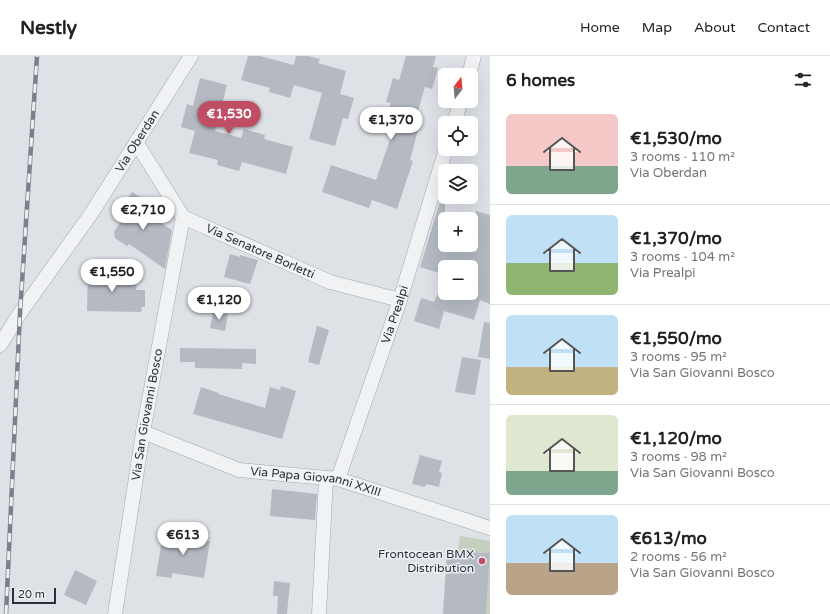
<!DOCTYPE html>
<html lang="en">
<head>
<meta charset="utf-8">
<style>
	:root { --surface:#fff; --page:#f6f6f6; --text:#202124; --muted:#757577; --line:#e0e0e0; --accent:#bf4e64 }
	body { margin:0; font-family:"Varela Round",sans-serif; background:var(--page); color:var(--text); height:100vh; display:flex; flex-direction:column; font-size:15px; white-space:nowrap }
	* { box-sizing:border-box; margin:0 }
	p { font-size:13px; color:var(--muted) }
	.icon { flex:none; width:22px; height:22px; fill:none; stroke:currentColor; stroke-width:2; stroke-linecap:round; stroke-linejoin:round }
	.map { position:relative; flex:1; overflow:hidden }
	.drawer { display:flex; flex-direction:column; background:var(--surface); width:340px }
	.drawer>* { flex:none }
	.needle { width:26px; rotate:16deg }
	.fabs { position:absolute; left:438px; top:12px; display:grid; gap:8px }
	.fabs a { display:grid; place-items:center; width:40px; height:40px; border-radius:6px; background:var(--surface); box-shadow:0 4px 16px #0002; font-size:20px }
	.scale { position:absolute; left:12px; bottom:10px; width:44px; box-sizing:border-box; padding-left:4px; border:2px solid #28303b; border-top:0; font-size:11px; line-height:14px; white-space:nowrap; color:#28303b; -webkit-text-stroke:3px #edf0f3; paint-order:stroke }
	.price { position:absolute; translate:-50% -34px; padding:0 9px; border-radius:14px; background:#fff; color:#222; font-size:13px; line-height:26px; filter:drop-shadow(0 1px 2px #0008) }
	.price::after { content:''; position:absolute; left:50%; top:24px; width:12px; height:9px; margin-left:-6px; background:inherit; clip-path:polygon(0 0,100% 0,50% 100%) }
	.price.active { background:var(--accent); color:#fff }
	ul { padding:0; list-style:none }
	li { display:flex; align-items:center; gap:12px; height:100px; padding:0 16px }
	li+li { border-top:1px solid var(--line) }
	li span { display:grid; place-items:center; flex:none; width:112px; height:80px; border-radius:6px; color:#555 }
	li>.icon { margin-inline-start:auto }
	span .icon { width:48px; height:48px; fill:#fffc; stroke-width:1 }
	li b { font-size:17px }
	h2 { display:flex; justify-content:space-between; align-items:center; height:48px; padding:0 16px; font-size:17px }
	header { display:flex; align-items:center; gap:24px; box-sizing:border-box; height:56px; padding:0 20px; background:var(--surface); border-bottom:1px solid var(--line) }
	header strong { font-size:19px }
	nav { display:flex; gap:22px; margin-inline-start:auto; font-size:14px }
	main { display:flex; flex:1; min-height:0 }
	.map>svg:first-child { display:block }
</style>
</head>
<body>
<header>
<strong>Nestly</strong>
<nav><a>Home</a><a>Map</a><a>About</a><a>Contact</a></nav>
</header>
<main>
<div class="map">
<svg width="490" height="558" viewBox="0 0 490 558">
	<rect width="100%" height="100%" fill="#dee1e6"/>
	<polygon fill="#c4cfbf" points="460,480 490,485 490,558 486,558 490,497 458,495"/>
	<g fill="#b5bac2">
		<polygon points="248,0 260,0 294,9 296,0 308,0 320,3 318,7 346,15 340,38 354,42 348,63 343,62 335,90 309,83 322,37 294,29 290,42 269,36 270,32 241,24"/>
		<polygon points="406,0 436,0 433,11 438,12 432,33 425,31 417,58 422,59 410,104 413,105 397,153 372,144 369,152 322,136 331,109 376,124 392,78 382,75 391,47 386,46 393,22 399,24"/>
		<polygon points="200,22 227,29 215,75 241,82 244,73 265,79 264,83 293,91 286,118 242,106 239,115 217,109 218,104 189,97 195,75 181,71 187,48 193,50"/>
		<polygon points="132,136 148,146 143,154 149,157 148,159 172,174 165,213 129,188 127,190 115,182 114,176 123,162 118,158"/>
		<polygon points="442,139 445,140 445,189 471,189 471,162 474,163 476,155 490,159 490,248 480,244 474,264 444,255 439,273 414,265 421,242 434,246 438,237 471,237 471,211 445,211 445,219 420,211"/>
		<polygon points="230,198 240,201 240,199 258,204 250,228 224,221"/>
		<polygon points="88,210 109,211 109,223 128,224 128,229 137,229 136,234 145,234 145,251 142,251 141,256 87,255"/>
		<polygon points="213,256 228,258 225,275 210,272"/>
		<polygon points="484,266 490,267 490,303 478,301"/>
		<polygon points="317,270 329,274 319,309 308,306"/>
		<polygon points="180,292 256,293 256,308 242,307 242,313 195,312 195,306 180,306"/>
		<polygon points="462,301 481,304 475,339 455,336"/>
		<polygon points="281,330 296,335 282,383 193,358 201,331 219,337 218,338 265,352 270,331 280,334"/>
		<polygon points="420,399 442,405 439,416 442,417 439,431 426,428 425,431 412,428"/>
		<polygon points="272,433 317,438 315,464 270,460"/>
		<polygon points="163,477 210,485 204,522 172,517 172,522 156,520"/>
		<polygon points="447,495 490,497 486,558 443,558"/>
		<polygon points="75,514 97,525 86,549 64,539"/>
		<polygon points="274,525 290,527 287,558 277,558 278,540 273,540"/>
	</g>
	<g fill="none" stroke-linecap="round" stroke-linejoin="round">
		<g stroke="#a4a8af" stroke-width="15">
			<g id="street">
				<polyline points="469,19 474,0"/>
				<polyline points="454,67 461,45"/>
				<path id="s1" d="M136 86 183 161 330 226 400 244"/>
				<path id="s2" d="M0 289 20 257 91 158 191 0"/>
				<path id="s3" d="M143 376 239 414 338 423 490 472"/>
				<path id="s4" d="M338 423 400 244 446 93"/>
				<path id="s5" d="M115 558 143 376 183 161"/>
				<polyline points="319,558 326,422"/>
			</g>
		</g>
		<use href="#street" stroke="#f0f2f4" stroke-width="14"/>
		<g stroke="#79818d" stroke-width="4.5">
			<polyline id="rail" points="6,558 20,257 37,0"/>
		</g>
		<use href="#rail" stroke="#edf0f3" stroke-width="3" stroke-dasharray="9" stroke-linecap="butt"/>
	</g>
	<circle fill="#bf4e64" stroke="#edf0f3" stroke-width="1.5" cx="482" cy="505" r="4"/>
	<g text-anchor="middle" stroke-width="3" stroke-linejoin="round" paint-order="stroke">
		<g font-size="12" fill="#28303b" stroke="#edf0f3">
			<text dy="4" stroke="none"><textPath href="#s2" startOffset="246">Via Oberdan</textPath></text>
			<text dy="4" stroke="none"><textPath href="#s1" startOffset="173">Via Senatore Borletti</textPath></text>
			<text dy="4" stroke="none"><textPath href="#s4" startOffset="174">Via Prealpi</textPath></text>
			<text dy="4" stroke="none"><textPath href="#s5" startOffset="202">Via San Giovanni Bosco</textPath></text>
			<text dy="4" stroke="none"><textPath href="#s3" startOffset="181">Via Papa Giovanni XXIII</textPath></text>
		</g>
		<g font-size="12" fill="#28303b" stroke="#edf0f3" text-anchor="end">
			<text x="474" y="502">Frontocean BMX<tspan x="474" dy="14">Distribution</tspan></text>
		</g>
	</g>
</svg>
<div class="fabs">
<a><svg class="needle" viewBox="-14 -14 28 28"><path d="M0-13l5 13h-10z" fill="#e53935"/><path d="M0 13l5-13h-10z" fill="#757577"/></svg></a>
<a><svg class="icon" aria-label="locate" viewBox="0 0 24 24"><circle cx="12" cy="12" r="6"/><path d="M12 2v4M12 18v4M2 12h4M18 12h4"/></svg></a>
<a><svg class="icon" aria-label="layers" viewBox="0 0 24 24"><path d="M12 4l9 5-9 5-9-5zM3 14l9 5 9-5"/></svg></a>
<a>+</a>
<a>−</a>
</div>
<div class="scale">20 m</div>
<b class="price active" style="left:229px;top:79px">€1,530</b>
<b class="price" style="left:391px;top:85px">€1,370</b>
<b class="price" style="left:143px;top:175px">€2,710</b>
<b class="price" style="left:112px;top:237px">€1,550</b>
<b class="price" style="left:219px;top:265px">€1,120</b>
<b class="price" style="left:183px;top:500px">€613</b>
</div>
<section class="drawer">
<h2>6 homes<svg class="icon" aria-label="filters" viewBox="0 0 24 24"><path d="M4 7h16M4 17h16"/><circle cx="9" cy="7" r="2"/><circle cx="15" cy="17" r="2"/></svg></h2>
<ul>
<li><span style="background:linear-gradient(#f6c9c9 65%,#7fa58c 0)"><svg class="icon" aria-label="home" viewBox="0 0 24 24"><path d="M3 11l9-7 9 7M6 9v11h12V9"/></svg></span><div><b>€1,530/mo</b><p>3 rooms · 110 m²</p><p>Via Oberdan</p></div></li>
<li><span style="background:linear-gradient(#bfe0f5 60%,#8fb573 0)"><svg class="icon" aria-label="home" viewBox="0 0 24 24"><path d="M3 11l9-7 9 7M6 9v11h12V9"/></svg></span><div><b>€1,370/mo</b><p>3 rooms · 104 m²</p><p>Via Prealpi</p></div></li>
<li><span style="background:linear-gradient(#bfe0f5 65%,#c2b280 0)"><svg class="icon" aria-label="home" viewBox="0 0 24 24"><path d="M3 11l9-7 9 7M6 9v11h12V9"/></svg></span><div><b>€1,550/mo</b><p>3 rooms · 95 m²</p><p>Via San Giovanni Bosco</p></div></li>
<li><span style="background:linear-gradient(#dfe7d0 70%,#7fa58c 0)"><svg class="icon" aria-label="home" viewBox="0 0 24 24"><path d="M3 11l9-7 9 7M6 9v11h12V9"/></svg></span><div><b>€1,120/mo</b><p>3 rooms · 98 m²</p><p>Via San Giovanni Bosco</p></div></li>
<li><span style="background:linear-gradient(#bfe0f5 60%,#b9a48a 0)"><svg class="icon" aria-label="home" viewBox="0 0 24 24"><path d="M3 11l9-7 9 7M6 9v11h12V9"/></svg></span><div><b>€613/mo</b><p>2 rooms · 56 m²</p><p>Via San Giovanni Bosco</p></div></li>
</ul>
</section>
</main>
</body>
</html>
